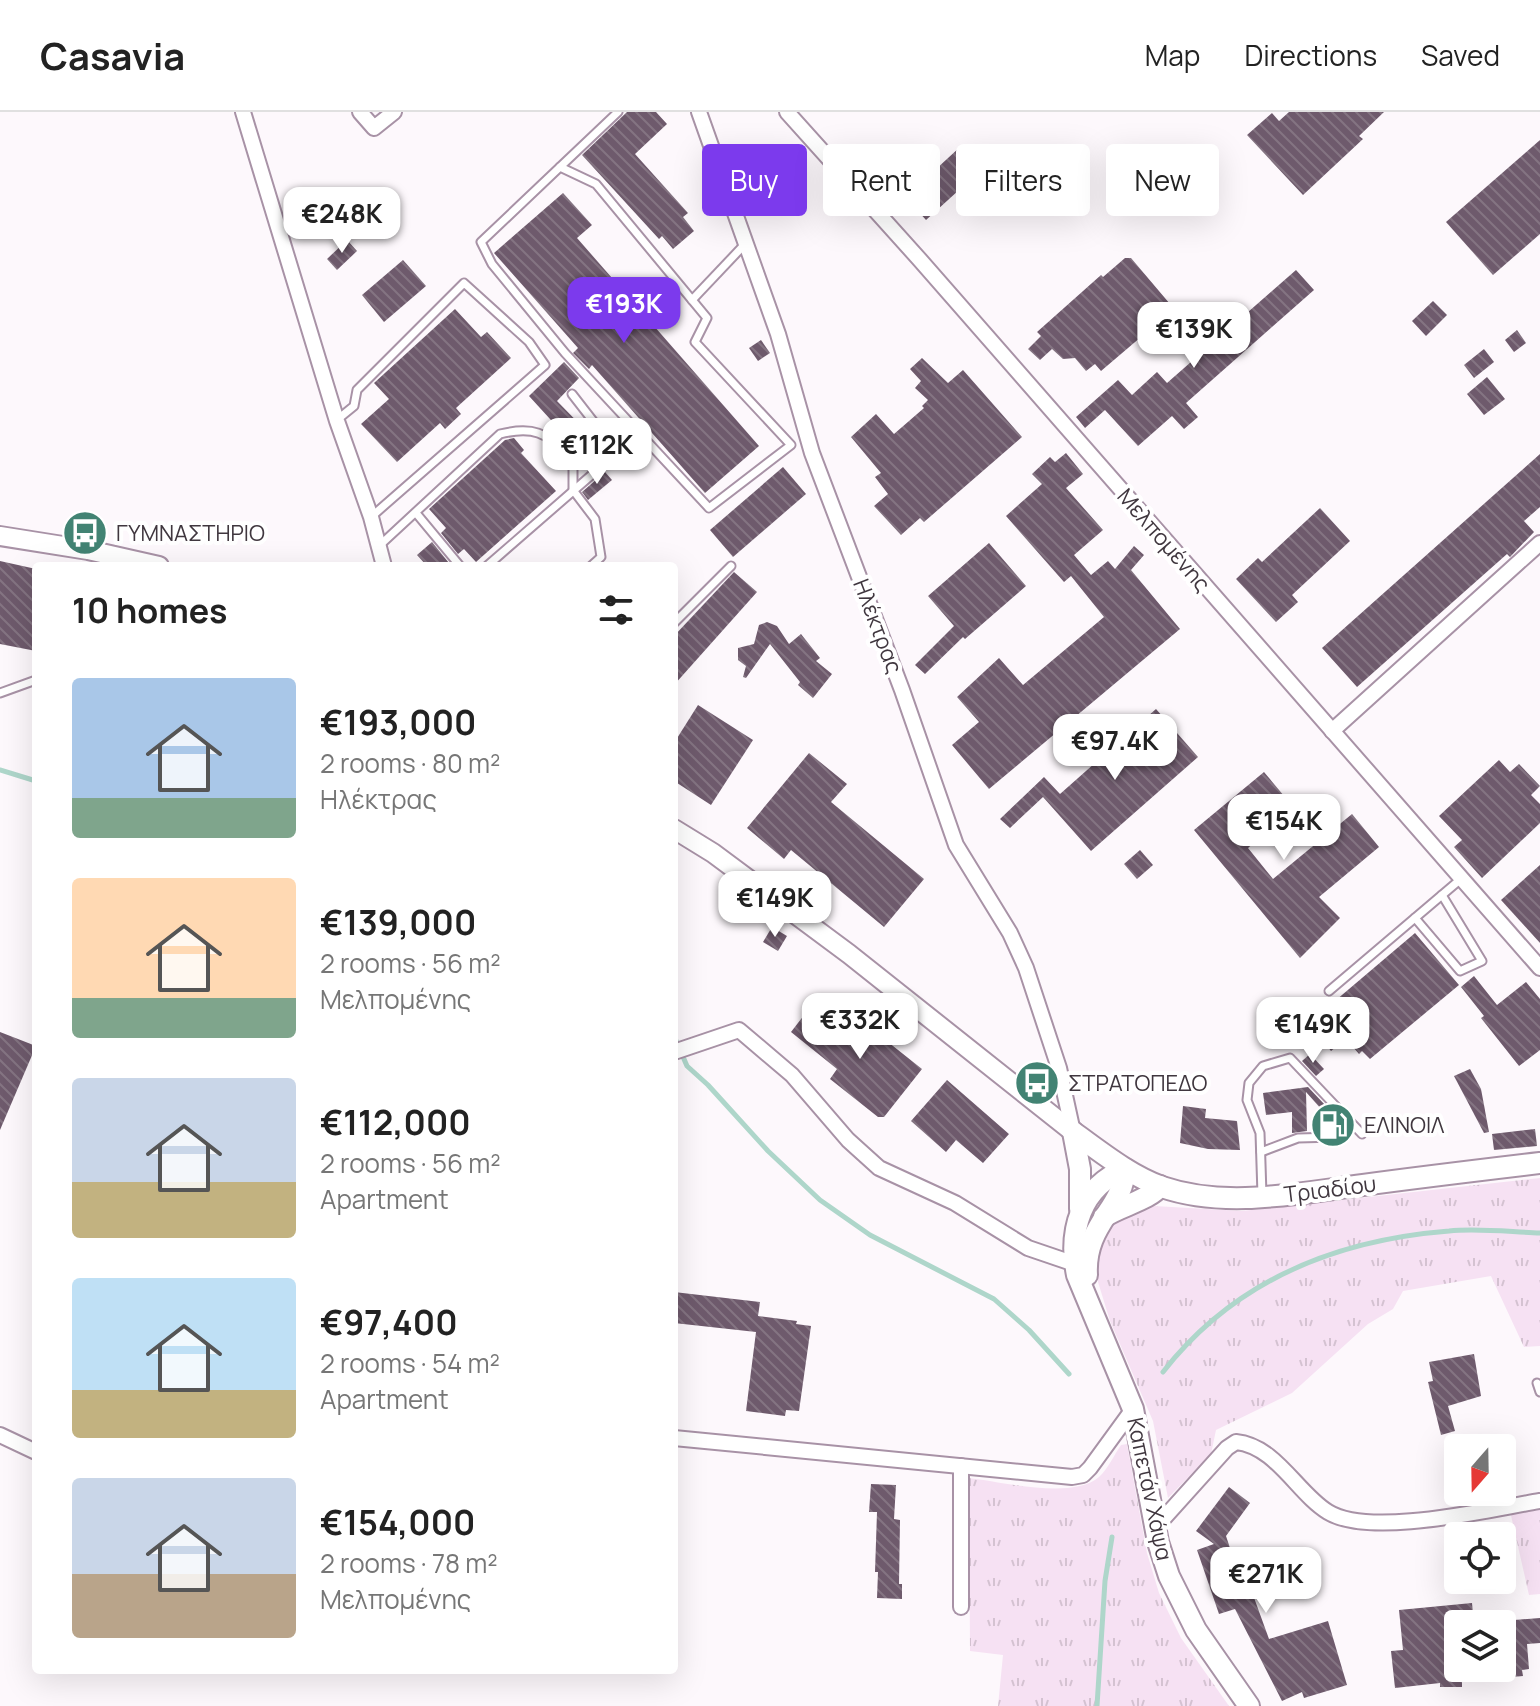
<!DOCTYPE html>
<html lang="en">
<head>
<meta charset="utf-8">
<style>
	:root { --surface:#fff; --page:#f6f6f6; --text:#222; --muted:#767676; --line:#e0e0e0; --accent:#7c3aed }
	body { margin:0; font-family:Manrope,sans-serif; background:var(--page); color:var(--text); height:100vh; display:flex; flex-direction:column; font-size:30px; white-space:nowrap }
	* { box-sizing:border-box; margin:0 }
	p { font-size:26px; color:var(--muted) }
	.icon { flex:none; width:44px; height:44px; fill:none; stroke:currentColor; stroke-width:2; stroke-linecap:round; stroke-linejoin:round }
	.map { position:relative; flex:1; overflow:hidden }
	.sheet { position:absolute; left:32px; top:450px; width:646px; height:1112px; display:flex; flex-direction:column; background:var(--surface); border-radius:8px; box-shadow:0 8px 32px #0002 }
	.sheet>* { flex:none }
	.guide { position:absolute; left:702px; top:32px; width:718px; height:72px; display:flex; gap:16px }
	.needle { width:52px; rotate:200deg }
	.controls { position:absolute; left:1444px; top:1322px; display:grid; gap:16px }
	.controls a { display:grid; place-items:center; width:72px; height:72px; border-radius:8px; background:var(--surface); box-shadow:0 8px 32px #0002; font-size:40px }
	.price { position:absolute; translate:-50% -68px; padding:0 18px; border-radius:16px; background:#fff; color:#222; font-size:26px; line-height:52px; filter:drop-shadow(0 2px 4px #0008) }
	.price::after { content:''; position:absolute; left:50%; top:48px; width:24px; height:18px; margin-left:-12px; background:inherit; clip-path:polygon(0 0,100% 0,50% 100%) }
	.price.current { background:var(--accent); color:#fff }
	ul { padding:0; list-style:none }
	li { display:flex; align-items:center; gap:24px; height:200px; padding:0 40px }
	li span { display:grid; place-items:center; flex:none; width:224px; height:160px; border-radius:8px; color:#555 }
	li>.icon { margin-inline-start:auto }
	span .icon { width:96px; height:96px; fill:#fffc; stroke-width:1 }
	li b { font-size:34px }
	h2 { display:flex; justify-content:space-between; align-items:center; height:96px; padding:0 40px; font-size:34px }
	.chip { padding:0 28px; border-radius:8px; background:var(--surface); box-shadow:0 8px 32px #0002; font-size:28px; line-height:72px }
	.chip.current { background:var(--accent); color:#fff }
	header { display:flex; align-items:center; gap:48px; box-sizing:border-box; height:112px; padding:0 40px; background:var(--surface); border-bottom:2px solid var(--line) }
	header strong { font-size:38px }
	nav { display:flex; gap:44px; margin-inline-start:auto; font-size:28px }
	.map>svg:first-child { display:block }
</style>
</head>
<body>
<header>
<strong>Casavia</strong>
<nav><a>Map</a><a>Directions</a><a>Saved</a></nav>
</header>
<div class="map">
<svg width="1540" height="1594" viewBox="0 0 1540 1594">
	<defs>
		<pattern id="grass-tufts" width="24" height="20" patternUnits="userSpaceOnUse" patternTransform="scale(2)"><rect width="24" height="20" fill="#f6e1f3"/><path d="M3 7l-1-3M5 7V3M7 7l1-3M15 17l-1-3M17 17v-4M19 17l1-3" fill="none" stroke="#d4c2d1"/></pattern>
		<pattern id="building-back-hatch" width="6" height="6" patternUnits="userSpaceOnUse" patternTransform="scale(2)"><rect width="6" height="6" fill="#6e5a6c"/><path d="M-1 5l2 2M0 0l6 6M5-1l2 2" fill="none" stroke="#847482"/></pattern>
	</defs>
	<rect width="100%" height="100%" fill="#fdf8fc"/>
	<g fill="url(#grass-tufts)">
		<polygon points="1540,1066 1540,1234 1524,1235 1491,1164 1403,1179 1393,1197 1368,1212 1292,1281 1216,1318 1211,1342 1168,1386 1153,1309 1110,1209 1098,1170 1097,1138 1109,1112 1145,1095 1154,1094 1242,1099"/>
		<path d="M1127 1332 1147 1441 1159 1481 1181 1526 1229 1594H998L1003 1543 970 1539 969 1366C1003 1370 1072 1388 1099 1365 1108 1357 1114 1343 1121 1333Z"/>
		<polygon points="1540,1393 1540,1482 1529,1483 1510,1399"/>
	</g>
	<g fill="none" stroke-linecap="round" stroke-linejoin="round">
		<g stroke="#aed6ca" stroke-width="5">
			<polyline points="0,658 36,669"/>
			<polyline points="674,924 687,954 708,973 768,1039 820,1088 870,1123 994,1187 1029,1218 1069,1262"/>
			<path d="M1163 1260C1234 1169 1335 1128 1449 1119 1478 1116 1510 1120 1540 1121"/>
			<polyline points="1097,1594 1105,1469 1112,1425"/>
		</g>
	</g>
	<g fill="url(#building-back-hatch)">
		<polygon points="627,0 656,0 667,12 635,42 688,101 683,105 694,119 673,137 662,124 659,127 582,43"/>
		<polygon points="1289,0 1384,0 1359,24 1363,27 1303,83 1247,23 1272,1 1279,9"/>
		<polygon points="1540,28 1540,122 1493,163 1446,110"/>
		<polygon points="960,35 981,58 926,108 888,66 905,51 922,70"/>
		<polygon points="563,81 592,113 577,126 759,334 705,381 592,253 589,257 573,241 578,236 494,141"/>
		<polygon points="347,128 357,139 337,158 327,147"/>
		<polygon points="1125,146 1131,146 1170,192 1144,214 1148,219 1101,259 1095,252 1086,259 1075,246 1063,247 1052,237 1040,248 1028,237 1041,224 1037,220 1101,163 1103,165"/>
		<polygon points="403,148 426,174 384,210 362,183"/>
		<polygon points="1296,158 1314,178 1186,291 1198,305 1184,317 1172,304 1138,334 1105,298 1085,316 1076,305 1118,268 1132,283 1157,260 1167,271"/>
		<polygon points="1433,189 1447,203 1426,224 1412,209"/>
		<polygon points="455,197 481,225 487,220 511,246 456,296 461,302 445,317 440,311 397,350 361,312 389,287 374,271"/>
		<polygon points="1517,218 1526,231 1514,240 1505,228"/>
		<polygon points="761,228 770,241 758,249 749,236"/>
		<polygon points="1484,237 1494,250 1474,266 1464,253"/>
		<polygon points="922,246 948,271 963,258 1022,325 924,410 920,406 901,423 874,394 888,382 875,365 881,361 851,325 876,302 894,322 924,296 922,294 928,288 915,276 921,269 910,257"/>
		<polygon points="564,250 579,266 557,289 602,335 604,342 592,353 529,284"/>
		<polygon points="1487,265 1505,287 1484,303 1467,282"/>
		<polygon points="514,326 524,338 521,341 556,379 476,450 464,437 458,442 441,421 446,416 429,397 505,328"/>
		<polygon points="1066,341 1083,362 1066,376 1103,418 1074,443 1091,463 1108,449 1115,457 1134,434 1144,443 1131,458 1180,517 989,677 952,633 979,610 957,585 999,546 1023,573 1104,505 1071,464 1064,470 1006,404 1042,372 1032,362 1050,345 1055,350"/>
		<polygon points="1540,342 1540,395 1524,409 1534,420 1510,445 1507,442 1357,575 1322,536"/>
		<polygon points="783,355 806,382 733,445 710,418"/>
		<polygon points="605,360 612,368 588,388 582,380"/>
		<polygon points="1320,396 1350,429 1292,483 1298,490 1276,510 1236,467 1258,446 1262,450"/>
		<polygon points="432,430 449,451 446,454 427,454 417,443"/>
		<polygon points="989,431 1026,474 965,527 963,525 925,562 915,553 954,514 928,484"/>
		<polygon points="0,449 36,457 36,539 0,532"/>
		<polygon points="734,460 757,480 674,573 674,524"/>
		<polygon points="767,510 777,514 789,532 801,522 820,546 816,549 832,562 813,586 798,573 800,570 770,532 746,566 743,565 746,554 738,548 738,536 754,532 759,513"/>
		<polygon points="698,593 753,628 711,693 674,669 674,631"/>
		<polygon points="1156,597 1198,645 1091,739 1043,685 1010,716 1000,707 1044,665 1060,682"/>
		<polygon points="809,641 847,672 831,690 924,767 884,815 791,738 784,747 747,716"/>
		<polygon points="1499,648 1510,660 1519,652 1540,674 1531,683 1540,692 1540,711 1482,766 1454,735 1462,728 1439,704"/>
		<polygon points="1264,660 1295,697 1248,736 1273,767 1352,702 1379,735 1319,785 1340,806 1300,846 1194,718"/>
		<polygon points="1140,738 1153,753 1137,767 1124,752"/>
		<polygon points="1540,753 1540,831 1501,788"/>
		<polygon points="772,815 787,824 778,839 763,830"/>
		<polygon points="1415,821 1459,873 1370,947 1362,939 1359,942 1346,927 1331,939 1309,911"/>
		<polygon points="1474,864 1497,893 1526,870 1540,887 1540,938 1519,954 1481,906 1484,904 1461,875"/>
		<polygon points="808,898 826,912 829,908 842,918 854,903 922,957 884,1005 878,1005 830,967 837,957 791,920"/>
		<polygon points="0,920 36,934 0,1018"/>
		<polygon points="1310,942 1324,957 1316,964 1302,949"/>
		<polygon points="1470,957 1481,977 1489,1020 1484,1021 1454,964"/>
		<polygon points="947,968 1009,1022 983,1051 956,1028 946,1040 911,1009"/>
		<polygon points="1308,975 1343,1012 1338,1016 1306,980 1307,1019 1292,1021 1292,1000 1266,1003 1263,981"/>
		<polygon points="1183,994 1206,997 1205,1006 1237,1009 1240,1038 1208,1037 1180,1031"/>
		<polygon points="1535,1017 1537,1034 1494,1038 1492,1022"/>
		<polygon points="674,1180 760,1190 758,1204 797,1209 796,1212 811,1214 799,1299 786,1298 785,1304 746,1299 756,1220 674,1211"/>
		<polygon points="1474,1242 1481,1284 1448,1294 1455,1319 1441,1323 1428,1270 1433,1269 1429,1250"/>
		<polygon points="871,1372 896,1373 894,1407 900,1408 899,1472 902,1472 902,1487 877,1486 878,1460 875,1460 877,1400 869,1400"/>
		<polygon points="1229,1375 1250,1391 1226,1424 1238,1460 1244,1458 1269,1527 1328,1509 1347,1573 1304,1586 1302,1580 1282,1589 1235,1497 1219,1502 1197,1438 1214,1432 1196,1419"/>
		<polygon points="1472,1491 1474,1512 1458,1512 1458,1556 1462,1556 1462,1575 1440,1575 1440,1571 1395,1576 1391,1539 1403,1538 1399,1498"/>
		<polygon points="1540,1506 1540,1531 1527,1532 1529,1557 1522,1558 1523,1564 1502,1566 1502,1534 1505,1534 1502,1509"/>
	</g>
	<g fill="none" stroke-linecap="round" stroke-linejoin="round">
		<g stroke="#a892a6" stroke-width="11">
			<g id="service">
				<polygon points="560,55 596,72 707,206 695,230 791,333 709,396 565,241 492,152 481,130"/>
				<polyline points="560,55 618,0"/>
				<polyline points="692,188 746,131"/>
				<polyline points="338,307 354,294 357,278 464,171 529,230 545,253 371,405"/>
				<polyline points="416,401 460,454"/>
				<path d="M379 434 500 322C537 313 546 323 573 345V378L595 407 601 445 591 454"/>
				<polyline points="487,454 611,346 607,327 572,282"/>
				<polyline points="674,511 731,454"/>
				<polyline points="0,581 36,568"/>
				<polyline points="1415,806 1460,859 1482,849 1442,783"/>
				<polyline points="1329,879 1462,766"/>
				<polyline points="1261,1040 1298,1026 1336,1025"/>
				<polyline points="1262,1083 1260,1021 1247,988 1249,971 1263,954 1290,946 1362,1022"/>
				<polyline points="1537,1271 1540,1280"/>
			</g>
		</g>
		<g stroke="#a892a6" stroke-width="18">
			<g id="minor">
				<polyline points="243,0 337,309 371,405 384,454"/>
				<polyline points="360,0 374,16 394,0"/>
				<polyline points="699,0 778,222 812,341 902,578 956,733 1010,821 1026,856 1059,956 1073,1020"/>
				<polyline points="787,0 920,148 1540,856"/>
				<polyline points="1332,619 1540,431"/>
				<polyline points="674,940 739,918 792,963 848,1028 879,1056 955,1091 1028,1136 1075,1152"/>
				<polyline points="0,1323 36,1340"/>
				<polyline points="674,1326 1072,1365 1083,1363 1090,1356 1133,1297"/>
				<polyline points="961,1354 961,1495"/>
				<path d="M1155 1416 1227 1336 1236 1330C1276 1334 1297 1381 1328 1400 1370 1426 1490 1397 1540 1389"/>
			</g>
		</g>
		<g stroke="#a892a6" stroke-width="22">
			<g id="tertiary">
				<polyline points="0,424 88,438 159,454"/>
				<polyline points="674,717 713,741 849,842 1073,1020"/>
			</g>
		</g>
		<g stroke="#a892a6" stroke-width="24">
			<g id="secondary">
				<path d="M1073 1020C1101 1040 1129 1063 1162 1075 1226 1097 1298 1081 1363 1073 1422 1065 1481 1058 1540 1051"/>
				<polyline points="1073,1020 1080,1057 1080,1097"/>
				<path d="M1125 1057C1081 1075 1068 1118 1077 1163L1133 1297 1158 1430 1169 1464 1196 1518 1249 1594"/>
				<path d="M1104 1105C1120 1094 1150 1088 1160 1074"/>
				<path d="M1087 1163C1084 1112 1124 1096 1125 1057"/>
			</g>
		</g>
		<use href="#service" stroke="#fff" stroke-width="7"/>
		<use href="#minor" stroke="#fff" stroke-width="14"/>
		<use href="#tertiary" stroke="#fff" stroke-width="18"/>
		<use href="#secondary" stroke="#fff" stroke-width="20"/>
	</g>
	<defs>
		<g id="bus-disc" transform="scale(2.3)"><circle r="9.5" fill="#428373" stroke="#fff"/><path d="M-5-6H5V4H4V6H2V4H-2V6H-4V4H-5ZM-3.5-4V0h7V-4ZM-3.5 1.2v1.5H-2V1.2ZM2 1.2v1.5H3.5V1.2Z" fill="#fff"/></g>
		<g id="fuel-disc" transform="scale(2.3)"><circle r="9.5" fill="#428373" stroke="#fff"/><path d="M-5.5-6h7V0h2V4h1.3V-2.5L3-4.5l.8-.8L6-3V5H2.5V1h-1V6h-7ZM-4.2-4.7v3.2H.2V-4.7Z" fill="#fff"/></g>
	</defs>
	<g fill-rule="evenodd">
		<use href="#bus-disc" x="85" y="421"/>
		<use href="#bus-disc" x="1037" y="971"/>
		<use href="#fuel-disc" x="1333" y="1013"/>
	</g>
	<g text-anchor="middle" stroke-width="8" stroke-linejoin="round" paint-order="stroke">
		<g font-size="22" fill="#40373f" stroke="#fff" text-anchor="start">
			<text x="116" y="429">ΓΥΜΝΑΣΤΗΡΙΟ</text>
			<text x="1068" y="979">ΣΤΡΑΤΟΠΕΔΟ</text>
			<text x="1364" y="1021">ΕΛΙΝΟΙΛ</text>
		</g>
		<g font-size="22" fill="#40373f" stroke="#fff">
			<text transform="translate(1164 428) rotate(49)" y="8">Μελπομένης</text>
			<text transform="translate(878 514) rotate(69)" y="8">Ηλέκτρας</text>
			<text transform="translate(1330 1077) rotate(-7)" y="8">Τριαδίου</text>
			<text transform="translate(1150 1377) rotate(78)" y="8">Καπετάν Χάψα</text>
		</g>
	</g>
</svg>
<div class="controls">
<a><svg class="needle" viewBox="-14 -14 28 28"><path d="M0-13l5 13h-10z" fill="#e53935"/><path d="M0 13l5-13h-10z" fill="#767676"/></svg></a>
<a><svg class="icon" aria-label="locate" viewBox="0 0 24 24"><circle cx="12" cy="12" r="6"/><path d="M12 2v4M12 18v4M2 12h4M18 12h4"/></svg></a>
<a><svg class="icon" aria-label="layers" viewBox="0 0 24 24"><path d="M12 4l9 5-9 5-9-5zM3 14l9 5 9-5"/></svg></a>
</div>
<b class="price" style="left:342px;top:143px">€248K</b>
<b class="price current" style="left:624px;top:233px">€193K</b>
<b class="price" style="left:1194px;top:258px">€139K</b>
<b class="price" style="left:597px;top:374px">€112K</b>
<b class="price" style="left:1115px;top:670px">€97.4K</b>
<b class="price" style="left:1284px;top:750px">€154K</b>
<b class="price" style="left:775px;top:827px">€149K</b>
<b class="price" style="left:860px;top:949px">€332K</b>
<b class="price" style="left:1313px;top:953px">€149K</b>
<b class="price" style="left:1266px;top:1503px">€271K</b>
<div class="guide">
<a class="chip current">Buy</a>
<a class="chip">Rent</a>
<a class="chip">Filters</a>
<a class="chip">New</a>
</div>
<section class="sheet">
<h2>10 homes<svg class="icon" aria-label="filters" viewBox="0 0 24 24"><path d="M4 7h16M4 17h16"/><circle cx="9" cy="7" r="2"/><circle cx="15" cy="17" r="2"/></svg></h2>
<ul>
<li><span style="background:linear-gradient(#a9c7e8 75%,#7fa58c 0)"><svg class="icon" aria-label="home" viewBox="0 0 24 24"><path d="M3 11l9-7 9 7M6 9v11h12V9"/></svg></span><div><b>€193,000</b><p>2 rooms · 80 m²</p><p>Ηλέκτρας</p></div></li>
<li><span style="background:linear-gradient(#ffd9b3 75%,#7fa58c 0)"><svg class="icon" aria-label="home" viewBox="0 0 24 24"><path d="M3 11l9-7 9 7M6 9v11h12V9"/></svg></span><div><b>€139,000</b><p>2 rooms · 56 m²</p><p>Μελπομένης</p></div></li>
<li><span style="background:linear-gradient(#c9d6e8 65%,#c2b280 0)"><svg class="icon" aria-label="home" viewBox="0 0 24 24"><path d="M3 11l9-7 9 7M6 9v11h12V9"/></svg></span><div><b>€112,000</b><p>2 rooms · 56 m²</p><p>Apartment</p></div></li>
<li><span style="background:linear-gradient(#bfe0f5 70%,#c2b280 0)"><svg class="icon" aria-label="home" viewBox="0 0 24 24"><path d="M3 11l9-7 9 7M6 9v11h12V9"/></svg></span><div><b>€97,400</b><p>2 rooms · 54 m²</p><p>Apartment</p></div></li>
<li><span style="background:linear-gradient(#c9d6e8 60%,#b9a48a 0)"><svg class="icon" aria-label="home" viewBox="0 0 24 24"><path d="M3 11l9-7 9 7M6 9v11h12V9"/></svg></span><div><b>€154,000</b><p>2 rooms · 78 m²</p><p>Μελπομένης</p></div></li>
</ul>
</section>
</div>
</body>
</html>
